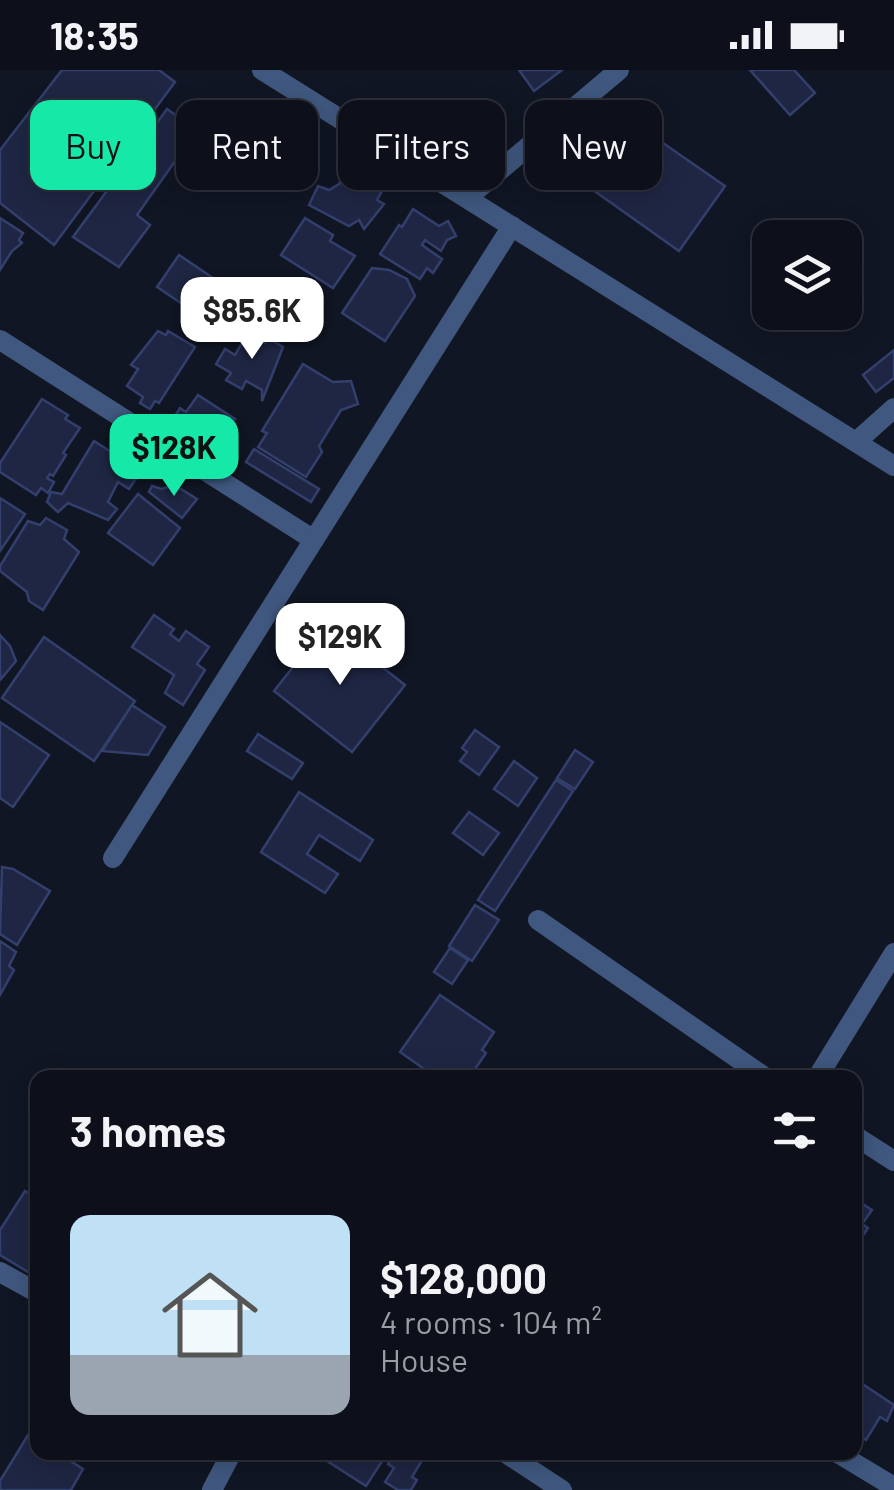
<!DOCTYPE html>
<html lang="en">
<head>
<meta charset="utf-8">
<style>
	:root { --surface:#0d101b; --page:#161924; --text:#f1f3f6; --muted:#9a9da3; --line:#2d303a; --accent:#16e9a7 }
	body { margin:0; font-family:Barlow,sans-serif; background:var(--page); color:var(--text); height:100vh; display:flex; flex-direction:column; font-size:38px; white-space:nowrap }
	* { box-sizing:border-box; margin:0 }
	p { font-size:32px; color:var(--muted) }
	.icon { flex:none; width:55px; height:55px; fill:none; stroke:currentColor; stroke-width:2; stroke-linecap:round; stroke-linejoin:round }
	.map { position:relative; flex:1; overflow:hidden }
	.details { position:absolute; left:30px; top:1000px; width:832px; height:390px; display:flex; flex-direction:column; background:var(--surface); border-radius:20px; box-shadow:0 5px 25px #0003,0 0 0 2px var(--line) }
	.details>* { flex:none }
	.hud { position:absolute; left:30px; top:30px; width:835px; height:90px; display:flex; gap:20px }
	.tools { position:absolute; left:752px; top:150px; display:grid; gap:20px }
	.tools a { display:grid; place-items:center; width:110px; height:110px; border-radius:20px; background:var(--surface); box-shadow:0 5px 25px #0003,0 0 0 2px var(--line); font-size:50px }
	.price { position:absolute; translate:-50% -85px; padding:0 22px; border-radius:20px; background:#fff; color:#222; font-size:32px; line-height:65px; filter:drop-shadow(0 2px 5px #0008) }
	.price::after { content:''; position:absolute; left:50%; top:60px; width:30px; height:22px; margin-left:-15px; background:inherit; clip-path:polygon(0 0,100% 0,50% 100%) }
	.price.active { background:var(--accent); color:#111 }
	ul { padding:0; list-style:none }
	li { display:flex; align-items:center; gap:30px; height:250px; padding:0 40px }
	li+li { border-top:2px solid var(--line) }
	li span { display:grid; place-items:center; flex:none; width:280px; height:200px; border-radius:20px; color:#555 }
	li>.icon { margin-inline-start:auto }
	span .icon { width:120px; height:120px; fill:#fffc; stroke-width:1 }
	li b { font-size:42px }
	h2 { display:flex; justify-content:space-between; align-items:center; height:120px; padding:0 40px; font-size:42px }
	.chip { padding:0 35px; border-radius:20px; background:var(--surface); box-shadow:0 5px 25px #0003,0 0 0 2px var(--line); font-size:35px; line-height:90px }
	.chip.active { background:var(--accent); color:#111 }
	.status { display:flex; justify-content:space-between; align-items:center; height:70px; padding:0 50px; background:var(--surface); direction:ltr }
	.status svg { height:28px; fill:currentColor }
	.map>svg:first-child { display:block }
</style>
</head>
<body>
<div class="status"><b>18:35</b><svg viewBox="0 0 49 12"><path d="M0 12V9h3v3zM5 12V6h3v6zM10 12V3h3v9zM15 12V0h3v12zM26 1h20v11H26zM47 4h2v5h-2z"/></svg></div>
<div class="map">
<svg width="894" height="1420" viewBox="0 0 894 1420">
	<rect width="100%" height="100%" fill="#111624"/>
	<g fill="#1f2643" stroke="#333f6d" stroke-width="2.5">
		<polygon points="62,0 159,0 175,12 54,175 0,133 0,80"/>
		<polygon points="519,0 562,0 534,21"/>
		<polygon points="750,0 794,0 815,23 790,45"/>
		<polygon points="167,39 197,60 137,145 150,155 119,197 73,167"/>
		<polygon points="614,39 725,116 679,181 569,103"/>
		<polygon points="348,99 383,119 377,130 384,134 364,159 359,150 349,156 309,135 318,116 329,120 339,114"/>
		<polygon points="413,139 439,156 448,151 456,166 447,170 441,181 425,170 422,175 442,189 433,203 427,198 420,209 380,184 399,155 402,157"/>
		<polygon points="0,148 23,163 19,170 22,173 12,181 0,200"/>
		<polygon points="305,148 333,165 330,171 355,186 333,218 281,185"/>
		<polygon points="179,185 228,218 206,250 157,217"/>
		<polygon points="372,198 389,200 407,209 415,226 385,271 342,243"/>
		<polygon points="251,257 258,262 255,267 265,273 268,268 283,277 262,331 262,320 246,311 242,319 226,310 231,303 216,294 225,279 235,285"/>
		<polygon points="158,261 166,265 168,261 195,277 159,333 155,331 150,339 140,333 143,327 127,316 138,299 131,295"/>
		<polygon points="894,280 894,308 876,322 863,305"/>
		<polygon points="303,294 333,312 351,311 358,334 341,340 319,376 322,382 306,407 258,377 267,363 262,361"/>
		<polygon points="198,325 235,349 216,379 172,351 180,338 186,342"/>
		<polygon points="42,329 68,345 65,349 80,358 63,383 66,385 53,406 50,404 47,408 54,412 48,423 41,418 36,425 0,402 0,393"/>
		<polygon points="94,371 141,401 129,419 118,412 108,432 117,439 108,450 68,433 58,442 47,432 51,422 62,424"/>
		<polygon points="254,379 319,419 311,432 246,392"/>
		<polygon points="152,416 162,419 167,417 181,419 197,429 182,448 149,422"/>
		<polygon points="138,424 180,458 153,495 108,463"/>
		<polygon points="0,428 25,444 0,481"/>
		<polygon points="46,448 67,460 64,469 79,482 43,540 29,531 27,522 0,501 0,496 28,451 40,455"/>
		<polygon points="154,545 174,559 170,564 179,571 186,561 209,577 197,594 205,600 183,635 165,623 174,605 132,577"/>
		<polygon points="327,554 405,615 352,682 274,621"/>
		<polygon points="0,565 10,576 16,591 0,610"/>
		<polygon points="44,567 135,631 94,691 2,628"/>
		<polygon points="132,635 165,657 148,685 102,681"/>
		<polygon points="0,652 49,685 13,737 0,728"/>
		<polygon points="475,660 499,677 479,705 460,691 467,682 462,678"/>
		<polygon points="258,664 303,693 292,709 247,681"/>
		<polygon points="575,680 593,692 575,719 557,708"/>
		<polygon points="514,691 537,708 518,736 494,719"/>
		<polygon points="556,710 573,721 495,841 478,830"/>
		<polygon points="299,722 373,770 360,791 319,765 307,784 338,804 325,823 261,782"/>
		<polygon points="469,742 499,763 483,785 453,763"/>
		<polygon points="2,797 13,799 50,821 17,875 0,864"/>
		<polygon points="475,835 499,850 472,891 449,876"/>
		<polygon points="0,871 16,882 9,896 14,900 0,925"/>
		<polygon points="450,878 468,890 452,914 434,902"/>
		<polygon points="440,925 494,962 482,980 486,983 473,1002 481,1008 437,1008 400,982"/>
		<polygon points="25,1121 38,1129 38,1208 0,1185 0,1160"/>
		<polygon points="855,1133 859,1136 861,1133 872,1140 862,1154 868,1158 855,1177"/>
		<polygon points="864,1315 894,1335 887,1351 880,1347 866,1370 855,1363 855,1329"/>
		<polygon points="28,1365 38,1371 38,1382 56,1382 83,1399 71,1420 0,1420 0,1411"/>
		<polygon points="313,1382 388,1382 366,1416"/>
		<polygon points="395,1382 427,1382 412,1407 417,1410 411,1420 398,1420 385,1412 394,1398 388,1394"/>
	</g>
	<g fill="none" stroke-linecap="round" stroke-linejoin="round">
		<g stroke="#40587f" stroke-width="20">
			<polyline points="262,0 894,396"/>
			<polyline points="467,128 619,0"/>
			<polyline points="0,270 314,470"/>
			<polyline points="856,372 894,338"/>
			<polyline points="113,788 512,156"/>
			<polyline points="538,850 766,1008"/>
			<polyline points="817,1008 894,883"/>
			<polyline points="855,1066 894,1091"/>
			<polyline points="0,1202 38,1223"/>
			<polyline points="504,1382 562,1420"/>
			<polyline points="836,1382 894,1417"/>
			<polyline points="212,1420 232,1382"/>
		</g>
	</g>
</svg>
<div class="tools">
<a><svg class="icon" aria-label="layers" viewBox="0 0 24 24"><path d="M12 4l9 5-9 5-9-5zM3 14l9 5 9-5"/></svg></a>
</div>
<b class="price" style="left:252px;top:292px">$85.6K</b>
<b class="price active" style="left:174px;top:429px">$128K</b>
<b class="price" style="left:340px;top:618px">$129K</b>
<div class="hud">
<a class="chip active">Buy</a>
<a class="chip">Rent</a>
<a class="chip">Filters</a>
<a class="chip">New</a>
</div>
<section class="details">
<h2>3 homes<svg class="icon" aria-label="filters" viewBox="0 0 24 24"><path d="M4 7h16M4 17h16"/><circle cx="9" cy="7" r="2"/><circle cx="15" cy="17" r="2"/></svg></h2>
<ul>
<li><span style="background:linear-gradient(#bfe0f5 70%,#9aa5b1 0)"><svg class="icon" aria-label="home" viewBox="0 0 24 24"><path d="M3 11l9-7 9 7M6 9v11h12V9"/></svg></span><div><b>$128,000</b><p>4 rooms · 104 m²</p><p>House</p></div></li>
</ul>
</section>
</div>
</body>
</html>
